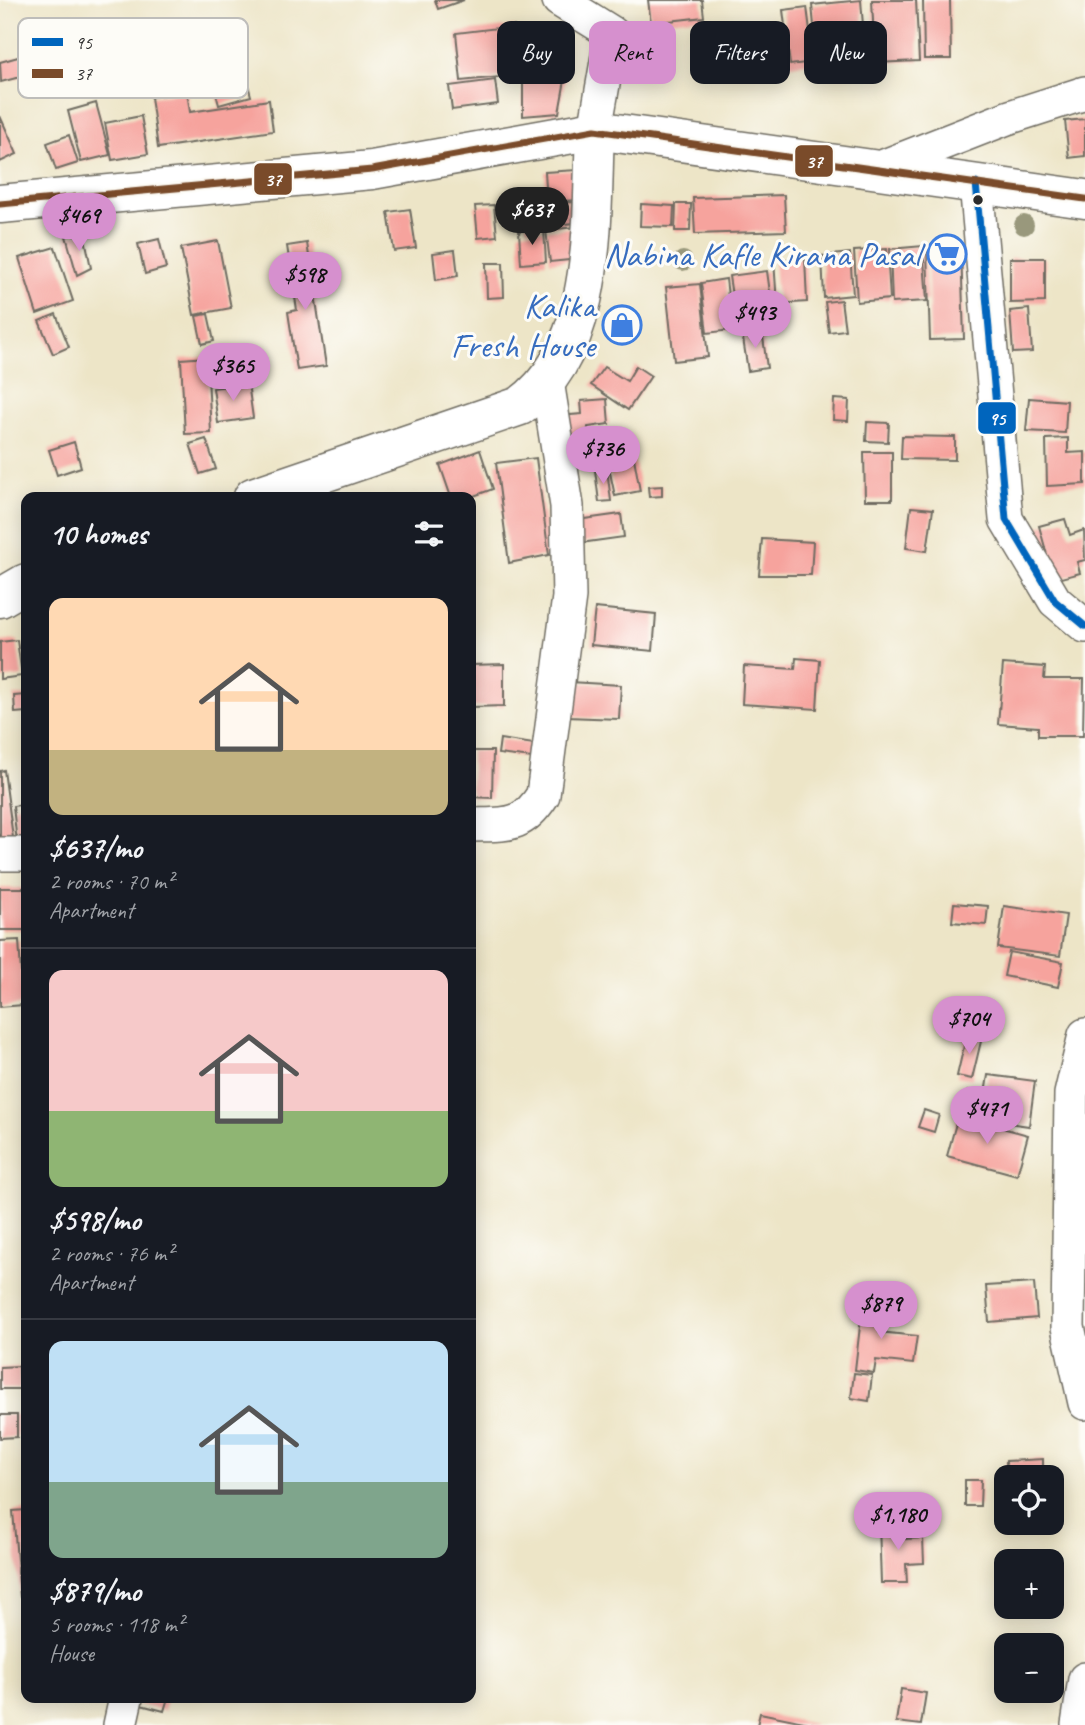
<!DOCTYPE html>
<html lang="en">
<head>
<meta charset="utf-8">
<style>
	:root { --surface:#171b24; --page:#242831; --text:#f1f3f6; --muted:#9ea1a6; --line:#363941; --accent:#d690ce }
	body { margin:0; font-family:Caveat,sans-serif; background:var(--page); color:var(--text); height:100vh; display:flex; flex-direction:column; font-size:26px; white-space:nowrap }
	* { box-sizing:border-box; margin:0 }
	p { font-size:23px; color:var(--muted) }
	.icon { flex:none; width:38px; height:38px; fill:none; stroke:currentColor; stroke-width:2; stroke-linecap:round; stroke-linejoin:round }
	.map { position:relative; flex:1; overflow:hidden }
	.panel { position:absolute; left:21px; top:492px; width:455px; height:1211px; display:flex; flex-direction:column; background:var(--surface); border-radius:14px; box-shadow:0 4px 18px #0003 }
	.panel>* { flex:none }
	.hud { position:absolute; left:497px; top:21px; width:483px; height:63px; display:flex; gap:14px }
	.fabs { position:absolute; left:994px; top:1465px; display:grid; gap:14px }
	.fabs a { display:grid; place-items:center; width:70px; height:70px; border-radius:14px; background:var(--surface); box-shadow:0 4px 18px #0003; font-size:35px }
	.price { position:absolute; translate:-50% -60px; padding:0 16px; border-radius:24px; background:var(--accent); color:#111; font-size:23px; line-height:46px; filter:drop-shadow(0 2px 4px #0008) }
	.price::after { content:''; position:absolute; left:50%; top:42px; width:21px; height:16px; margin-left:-10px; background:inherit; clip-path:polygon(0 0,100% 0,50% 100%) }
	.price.current { background:#222; color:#fff }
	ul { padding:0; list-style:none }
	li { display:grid; align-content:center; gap:14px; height:371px; padding:0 28px }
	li+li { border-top:2px solid var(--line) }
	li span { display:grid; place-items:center; height:217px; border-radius:14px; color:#555 }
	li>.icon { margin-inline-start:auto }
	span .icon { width:126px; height:126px; fill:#fffc; stroke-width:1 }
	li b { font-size:30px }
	h2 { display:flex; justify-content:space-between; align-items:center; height:84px; padding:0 28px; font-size:30px }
	.chip { padding:0 24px; border-radius:14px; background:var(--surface); box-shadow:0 4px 18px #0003; font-size:24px; line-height:63px }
	.chip.current { background:var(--accent); color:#111 }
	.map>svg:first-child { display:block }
</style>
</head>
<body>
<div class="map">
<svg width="1085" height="1725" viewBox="0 0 1085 1725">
	<rect width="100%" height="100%" fill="#fdfcf7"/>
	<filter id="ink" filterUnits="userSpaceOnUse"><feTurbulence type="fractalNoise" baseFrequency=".0143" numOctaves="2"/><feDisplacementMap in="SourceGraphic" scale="14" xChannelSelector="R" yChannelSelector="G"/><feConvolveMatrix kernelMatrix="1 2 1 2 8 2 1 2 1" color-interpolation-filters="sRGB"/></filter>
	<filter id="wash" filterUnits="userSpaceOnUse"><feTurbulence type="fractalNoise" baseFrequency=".00686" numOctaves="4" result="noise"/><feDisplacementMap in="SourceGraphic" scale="28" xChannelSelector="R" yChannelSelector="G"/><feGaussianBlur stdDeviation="1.57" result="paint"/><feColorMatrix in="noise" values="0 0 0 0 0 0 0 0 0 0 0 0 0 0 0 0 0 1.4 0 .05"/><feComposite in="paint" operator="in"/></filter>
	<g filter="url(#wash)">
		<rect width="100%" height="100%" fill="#ede5c7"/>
		<g id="blocks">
			<g fill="#f6a39d">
				<polygon points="435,0 464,0 438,9"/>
				<polygon points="648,0 702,0 704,17 651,23"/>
				<polygon points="861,0 866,63 818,68 812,5"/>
				<polygon points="872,0 916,0 919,61 875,63"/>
				<polygon points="923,0 950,0 951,59 924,59"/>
				<polygon points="807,7 814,62 790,65 783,10"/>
				<polygon points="514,26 520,75 461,81 456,33"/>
				<polygon points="233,28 251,96 219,105 201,37"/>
				<polygon points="76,41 81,61 1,82 0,62"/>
				<polygon points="567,69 559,113 523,116 523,71"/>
				<polygon points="495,80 498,104 452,110 449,86"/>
				<polygon points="187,92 190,112 269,100 273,131 158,148 151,97"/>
				<polygon points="96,103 110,155 81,162 68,111"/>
				<polygon points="0,116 17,154 0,162"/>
				<polygon points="141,116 148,154 112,160 105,123"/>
				<polygon points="1085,119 1085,156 1069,158 1065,121"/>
				<polygon points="69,135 78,163 56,170 47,143"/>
				<polygon points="577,170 579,200 547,202 545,172"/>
				<polygon points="784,195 786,231 695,234 693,198"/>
				<polygon points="573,202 574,223 527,228 525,206"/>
				<polygon points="641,204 674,206 673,227 640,226"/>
				<polygon points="676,204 691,204 690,231 675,231"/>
				<polygon points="494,205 497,236 478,238 475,206"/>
				<polygon points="410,209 416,248 394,251 388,212"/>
				<polygon points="576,227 579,259 550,262 546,230"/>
				<polygon points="544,230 546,262 521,264 519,231"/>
				<polygon points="84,233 91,268 77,275 66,236"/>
				<polygon points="159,239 166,268 145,274 138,244"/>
				<polygon points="218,241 231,308 194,315 181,248"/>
				<polygon points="307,243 326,366 297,370 288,312 297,310 287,246"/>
				<polygon points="923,246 927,301 892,303 890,249"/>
				<polygon points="55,247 73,301 37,314 19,258"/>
				<polygon points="887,249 890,299 857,302 854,251"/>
				<polygon points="961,249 964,339 930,340 927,250"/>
				<polygon points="455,250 458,276 436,280 433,253"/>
				<polygon points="850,253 853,295 824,298 822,256"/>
				<polygon points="805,258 807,302 777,304 774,260"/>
				<polygon points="1010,258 1045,258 1045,302 1010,303"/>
				<polygon points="486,263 503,263 504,297 487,298"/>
				<polygon points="767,271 772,307 756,309 755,300 733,303 729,276"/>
				<polygon points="726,279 732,330 707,333 701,283"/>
				<polygon points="700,284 708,357 674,361 666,287"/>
				<polygon points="841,300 845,330 829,332 825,302"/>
				<polygon points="750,306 753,325 736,327 734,308"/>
				<polygon points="1029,309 1032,352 1013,353 1010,311"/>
				<polygon points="777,310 779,325 757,328 755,314"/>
				<polygon points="56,314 69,347 53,354 39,321"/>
				<polygon points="208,314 214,341 202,344 196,316"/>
				<polygon points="762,329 767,368 748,371 742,332"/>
				<polygon points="207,357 211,433 185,434 181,359"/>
				<polygon points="636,366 651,376 628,410 591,385 604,367 627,381"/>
				<polygon points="248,383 253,418 218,423 213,388"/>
				<polygon points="1029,398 1067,401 1065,433 1026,431"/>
				<polygon points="607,399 609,424 588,427 588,432 610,430 612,453 588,456 586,437 561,439 558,416 582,414 581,401"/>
				<polygon points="834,399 849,400 848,421 833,420"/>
				<polygon points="867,422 889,423 888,442 866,441"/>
				<polygon points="902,436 955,437 955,460 901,459"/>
				<polygon points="1068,438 1068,453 1085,452 1085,484 1047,486 1046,439"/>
				<polygon points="206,439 216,469 200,474 190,444"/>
				<polygon points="74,442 81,467 57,475 49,450"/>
				<polygon points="480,450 493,489 471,497 451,497 440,465"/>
				<polygon points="864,452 892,452 892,500 865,500"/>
				<polygon points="536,458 549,555 509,563 496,463"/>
				<polygon points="634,458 640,491 615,496 608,463"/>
				<polygon points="607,469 611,501 599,502 595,470"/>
				<polygon points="662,486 662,496 649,497 648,487"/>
				<polygon points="911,507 933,509 927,551 906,548"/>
				<polygon points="621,514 624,537 580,543 577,520"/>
				<polygon points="1065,519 1070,535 1084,530 1085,560 1077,562 1080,573 1054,580 1039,526"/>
				<polygon points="762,539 813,542 811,575 759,575"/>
				<polygon points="595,608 656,614 653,651 591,645"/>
				<polygon points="17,640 22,676 0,679 0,642"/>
				<polygon points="796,658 820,660 817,709 742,704 744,666 795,669"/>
				<polygon points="504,664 504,706 471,707 471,665"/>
				<polygon points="1003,664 1045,667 1044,679 1084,679 1083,736 1038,736 1038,727 998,724"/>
				<polygon points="569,682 621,685 619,719 567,717"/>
				<polygon points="26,695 26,712 15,713 14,696"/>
				<polygon points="500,739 534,744 532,758 498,754"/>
				<polygon points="471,751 493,751 492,798 471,797"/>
				<polygon points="4,770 14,845 0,846 0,771"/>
				<polygon points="26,804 26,842 17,843 13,806"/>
				<rect x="0" y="888" width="26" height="42"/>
				<polygon points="954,903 988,906 986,925 952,922"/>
				<polygon points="1004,906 1066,915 1060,956 998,948"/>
				<polygon points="19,940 23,1005 0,1007 0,941"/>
				<polygon points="1009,952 1063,962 1058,987 1004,976"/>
				<polygon points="967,1033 982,1037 972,1079 957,1076"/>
				<polygon points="988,1075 1035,1081 1029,1126 981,1119"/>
				<polygon points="968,1091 981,1093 977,1116 964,1113"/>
				<polygon points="924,1110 939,1115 934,1132 918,1127"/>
				<polygon points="958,1116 1028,1135 1017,1175 947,1156"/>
				<polygon points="1034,1283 1037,1318 989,1322 986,1286"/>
				<polygon points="863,1300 882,1302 879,1332 917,1336 913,1364 876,1360 874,1373 855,1370"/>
				<polygon points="19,1366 20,1389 0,1389 0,1367"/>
				<polygon points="854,1373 872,1375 869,1401 851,1398"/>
				<polygon points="0,1415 17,1415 17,1437 0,1438"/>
				<polygon points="1043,1459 1043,1477 1006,1477 1006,1461"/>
				<polygon points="965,1480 981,1480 980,1506 965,1506"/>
				<polygon points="26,1510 26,1597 20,1597 13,1511"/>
				<polygon points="904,1522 905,1539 923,1538 924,1563 906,1564 907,1583 881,1583 879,1523"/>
				<polygon points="901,1689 926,1693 921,1725 896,1722"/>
				<polygon points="139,1698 168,1698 164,1711 137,1704"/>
				<polygon points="760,1713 814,1724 813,1725 757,1725"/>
			</g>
		</g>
	</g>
	<g filter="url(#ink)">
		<use href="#blocks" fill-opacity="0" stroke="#6f6c62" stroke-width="2"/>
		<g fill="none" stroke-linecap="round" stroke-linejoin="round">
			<g stroke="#6f6c62" stroke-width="36">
				<g id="minor">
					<polyline points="559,0 612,33 595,130"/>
					<polyline points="874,170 1007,118 1085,93"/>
					<polyline points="976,183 1006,519 1055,601 1085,626"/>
					<path d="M471 825C507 824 522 828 543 795L569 597 567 506 547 381"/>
					<polyline points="0,854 26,854"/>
					<polyline points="1085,1035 1071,1094 1068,1327 1085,1403"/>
					<polyline points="120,1725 126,1698"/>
					<polyline points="1078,1725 1085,1679"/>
				</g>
			</g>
			<g stroke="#6f6c62" stroke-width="41">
				<g id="tertiary">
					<path d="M253 497 520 406C600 349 591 218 595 130"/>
					<polyline points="0,598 26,583"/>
				</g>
			</g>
			<g stroke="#6f6c62" stroke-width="41">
				<polyline id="secondary" points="0,204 372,170 595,130 1085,199"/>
			</g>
			<use href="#minor" stroke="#fff" stroke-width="33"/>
			<use href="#tertiary" stroke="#fff" stroke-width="38"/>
			<use href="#secondary" stroke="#fff" stroke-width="38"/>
			<g stroke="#fdfcf7" stroke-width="12">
				<polyline id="bus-1" points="976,183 1006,519 1055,601 1085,626"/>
			</g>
			<g stroke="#fdfcf7" stroke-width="12">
				<polyline id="bus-2" points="0,204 372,170 595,130 1085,199"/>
			</g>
			<use href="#bus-1" stroke="#0065bd" stroke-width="7"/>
			<use href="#bus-2" stroke="#7a4b2a" stroke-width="7"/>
		</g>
		<g fill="#99987b">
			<circle cx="1024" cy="225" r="10"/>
			<circle cx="683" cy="261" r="10"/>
		</g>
	</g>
	<defs>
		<g id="supermarket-ring" transform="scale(2.0125)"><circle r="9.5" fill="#fdfcf7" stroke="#3f7fe0" stroke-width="1.5"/><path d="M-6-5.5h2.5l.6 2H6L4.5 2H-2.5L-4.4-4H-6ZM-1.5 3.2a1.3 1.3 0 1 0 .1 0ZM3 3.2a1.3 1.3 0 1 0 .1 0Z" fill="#3f7fe0"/></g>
		<g id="shop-ring" transform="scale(2.0125)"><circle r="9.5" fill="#fdfcf7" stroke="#3f7fe0" stroke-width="1.5"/><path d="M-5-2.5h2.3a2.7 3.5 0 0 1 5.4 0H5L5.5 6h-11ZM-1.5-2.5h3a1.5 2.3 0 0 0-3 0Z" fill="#3f7fe0"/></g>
	</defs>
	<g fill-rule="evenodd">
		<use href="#supermarket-ring" x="947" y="254"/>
		<use href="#shop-ring" x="622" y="325"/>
	</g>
	<circle fill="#2b2b2b" stroke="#fdfcf7" stroke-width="2.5" cx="978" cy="200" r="6"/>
	<g text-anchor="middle" stroke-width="6" stroke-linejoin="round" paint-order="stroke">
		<g font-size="35" fill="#366cbe" stroke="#fdfcf7" text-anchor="end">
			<text x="920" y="266">Nabina Kafle Kirana Pasal</text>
			<text x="595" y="317">Kalika<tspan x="595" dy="40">Fresh House</tspan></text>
		</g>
	</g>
	<rect x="18" y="18" width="230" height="80" rx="10" fill="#fdfcf7" stroke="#bebdba" stroke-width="2"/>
	<rect x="32" y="38" width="31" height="8" fill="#0065bd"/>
	<rect x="32" y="69" width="31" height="9" fill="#7a4b2a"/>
	<g font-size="19" fill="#2b2b2b">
		<text x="75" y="49">95</text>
		<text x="75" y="80">37</text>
	</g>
	<g stroke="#fdfcf7" stroke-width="2.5">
		<rect x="794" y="144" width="40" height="34" rx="7" fill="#7a4b2a"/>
		<rect x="253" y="162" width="40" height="34" rx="7" fill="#7a4b2a"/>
		<rect x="977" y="401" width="40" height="34" rx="7" fill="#0065bd"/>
	</g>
	<g font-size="19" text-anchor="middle" font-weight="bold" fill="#fff">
		<text x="814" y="168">37</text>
		<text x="273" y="186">37</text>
		<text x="997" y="425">95</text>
	</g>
</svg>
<div class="fabs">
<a><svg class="icon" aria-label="locate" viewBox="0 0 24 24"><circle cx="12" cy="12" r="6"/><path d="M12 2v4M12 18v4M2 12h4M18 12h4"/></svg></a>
<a>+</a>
<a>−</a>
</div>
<b class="price current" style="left:532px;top:247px">$637</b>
<b class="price" style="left:79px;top:253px">$469</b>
<b class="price" style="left:305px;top:312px">$598</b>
<b class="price" style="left:755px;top:350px">$493</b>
<b class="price" style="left:233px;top:403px">$365</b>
<b class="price" style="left:603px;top:486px">$736</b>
<b class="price" style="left:969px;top:1056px">$704</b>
<b class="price" style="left:987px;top:1146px">$471</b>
<b class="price" style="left:881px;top:1341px">$879</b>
<b class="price" style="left:898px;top:1552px">$1,180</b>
<div class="hud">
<a class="chip">Buy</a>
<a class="chip current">Rent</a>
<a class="chip">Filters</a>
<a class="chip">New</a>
</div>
<section class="panel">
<h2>10 homes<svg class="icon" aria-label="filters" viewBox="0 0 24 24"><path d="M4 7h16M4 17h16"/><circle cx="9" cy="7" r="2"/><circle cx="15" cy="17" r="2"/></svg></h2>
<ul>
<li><span style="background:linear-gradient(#ffd9b3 70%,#c2b280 0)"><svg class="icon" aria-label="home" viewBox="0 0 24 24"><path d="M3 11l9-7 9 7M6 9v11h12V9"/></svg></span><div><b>$637/mo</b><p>2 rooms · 70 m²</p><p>Apartment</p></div></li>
<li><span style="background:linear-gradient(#f6c9c9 65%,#8fb573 0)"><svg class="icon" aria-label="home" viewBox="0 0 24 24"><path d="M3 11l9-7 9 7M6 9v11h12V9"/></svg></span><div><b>$598/mo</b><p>2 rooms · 76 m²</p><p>Apartment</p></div></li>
<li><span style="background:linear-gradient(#bfe0f5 65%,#7fa58c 0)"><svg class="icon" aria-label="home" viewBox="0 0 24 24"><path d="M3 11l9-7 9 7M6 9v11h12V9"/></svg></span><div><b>$879/mo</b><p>5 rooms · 118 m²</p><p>House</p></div></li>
</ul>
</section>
</div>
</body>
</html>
